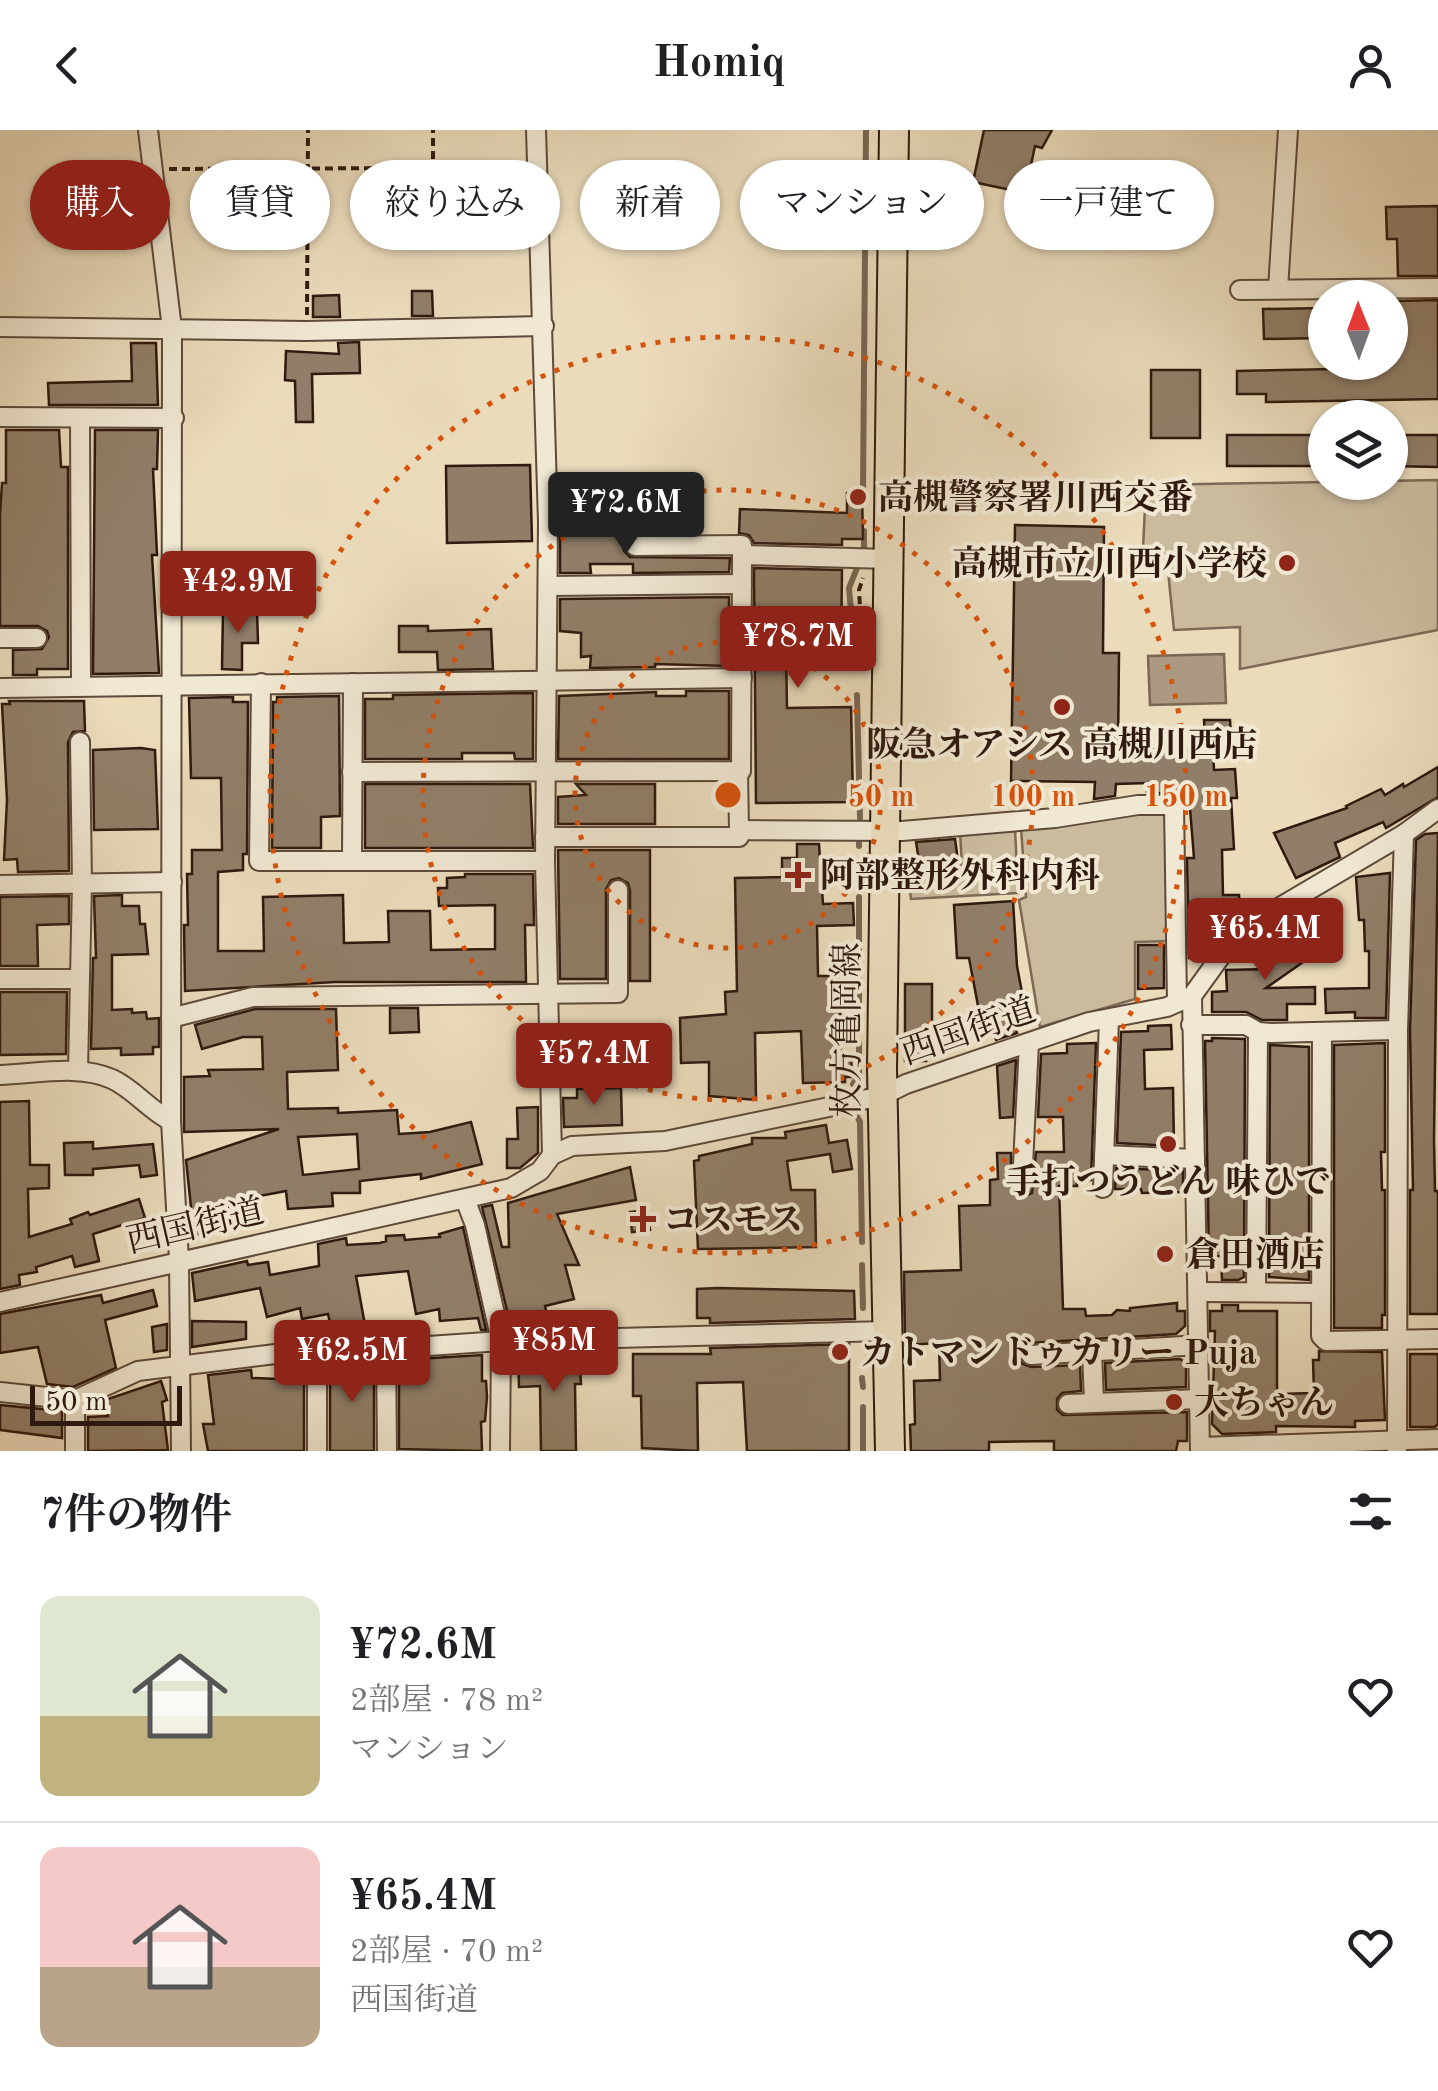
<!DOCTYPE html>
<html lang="ja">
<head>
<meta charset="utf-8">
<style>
	:root { --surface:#fff; --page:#f6f6f6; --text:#202124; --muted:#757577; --line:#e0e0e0; --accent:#8f2418 }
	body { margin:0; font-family:"Old Standard TT","Noto Serif JP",serif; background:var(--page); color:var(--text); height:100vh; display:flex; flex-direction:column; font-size:38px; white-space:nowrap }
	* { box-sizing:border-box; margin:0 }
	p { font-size:32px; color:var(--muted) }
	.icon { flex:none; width:55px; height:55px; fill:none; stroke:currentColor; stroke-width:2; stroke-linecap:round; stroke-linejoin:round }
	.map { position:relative; height:1321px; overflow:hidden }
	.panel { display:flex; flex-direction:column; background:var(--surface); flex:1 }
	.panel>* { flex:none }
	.top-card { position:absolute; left:30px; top:30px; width:1380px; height:90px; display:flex; gap:20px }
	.needle { width:65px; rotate:359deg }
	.buttons { position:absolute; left:1308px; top:150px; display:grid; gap:20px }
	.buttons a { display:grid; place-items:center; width:100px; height:100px; border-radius:50%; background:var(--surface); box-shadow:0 2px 8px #0004; font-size:50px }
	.scale { position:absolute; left:30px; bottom:25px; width:152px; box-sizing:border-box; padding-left:10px; border:5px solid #301a0f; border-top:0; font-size:28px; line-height:35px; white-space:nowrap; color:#301a0f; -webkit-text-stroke:8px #f1e8d3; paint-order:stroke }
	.price { position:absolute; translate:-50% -85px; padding:0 22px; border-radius:10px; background:var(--accent); color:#fff; font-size:32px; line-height:65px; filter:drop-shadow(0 2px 5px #0008) }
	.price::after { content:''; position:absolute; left:50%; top:60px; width:30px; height:22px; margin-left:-15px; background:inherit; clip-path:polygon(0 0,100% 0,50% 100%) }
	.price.active { background:#222; color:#fff }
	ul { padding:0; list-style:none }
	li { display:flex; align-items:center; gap:30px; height:250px; padding:0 40px }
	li+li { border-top:2px solid var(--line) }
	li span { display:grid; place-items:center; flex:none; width:280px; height:200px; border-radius:20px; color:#555 }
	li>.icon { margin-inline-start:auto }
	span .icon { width:120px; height:120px; fill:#fffc; stroke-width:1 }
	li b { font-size:42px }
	h2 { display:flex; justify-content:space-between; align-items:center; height:120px; padding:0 40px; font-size:42px }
	.tag { padding:0 35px; border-radius:45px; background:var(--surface); box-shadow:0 2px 8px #0004; font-size:35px; line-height:90px }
	.tag.active { background:var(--accent); color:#fff }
	header { display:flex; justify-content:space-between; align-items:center; height:130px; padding:0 40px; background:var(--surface); font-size:45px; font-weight:700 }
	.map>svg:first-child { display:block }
</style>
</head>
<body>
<header><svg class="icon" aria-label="back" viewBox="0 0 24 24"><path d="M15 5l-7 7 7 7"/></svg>Homiq<svg class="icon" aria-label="person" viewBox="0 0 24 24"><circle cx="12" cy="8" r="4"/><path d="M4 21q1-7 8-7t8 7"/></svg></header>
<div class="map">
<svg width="1438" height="1321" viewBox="0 0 1438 1321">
	<rect width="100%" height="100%" fill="#eadbbb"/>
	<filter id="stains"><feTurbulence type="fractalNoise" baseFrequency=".002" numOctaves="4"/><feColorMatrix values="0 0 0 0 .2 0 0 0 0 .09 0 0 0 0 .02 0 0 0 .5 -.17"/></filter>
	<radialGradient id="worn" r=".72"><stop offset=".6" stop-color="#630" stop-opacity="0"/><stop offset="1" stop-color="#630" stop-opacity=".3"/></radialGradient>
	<g fill="#caba9e" stroke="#7d6a56" stroke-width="2.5">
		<polygon points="1438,350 1438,500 1240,539 1240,497 1174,500 1168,441 1142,441 1146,355"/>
		<polygon points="1168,680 1171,811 1135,812 1135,869 1040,897 1019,770 1026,767 1021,698"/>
		<polygon points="1015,698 1018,763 911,769 908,743 962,735 960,702"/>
	</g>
	<polygon fill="#ab9981" stroke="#7a6653" stroke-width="2.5" points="1224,524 1226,573 1150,575 1148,526"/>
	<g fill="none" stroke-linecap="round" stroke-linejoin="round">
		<g stroke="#7a6653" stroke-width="6">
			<polyline points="863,362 866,1"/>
			<polyline points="864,421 864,401"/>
			<polyline points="856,537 849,458 857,438"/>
			<polyline points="857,565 860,688"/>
			<polyline points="859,716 859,712"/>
			<polyline points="859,731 859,751"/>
			<polyline points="859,832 859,767"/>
			<polyline points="859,847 859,898"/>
			<polyline points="853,954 859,945 859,913"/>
			<polyline points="854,981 860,992 862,1112"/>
			<polyline points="862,1135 863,1178"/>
			<polyline points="862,1248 863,1257"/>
			<polyline points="863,1277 863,1321"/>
		</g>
	</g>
	<g fill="#917e68" stroke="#301a0f" stroke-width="2.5" fill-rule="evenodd">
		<polygon points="984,0 1052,0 1042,18 1035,16 1025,63 973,52"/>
		<polygon points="1438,76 1438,146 1398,146 1397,109 1387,109 1386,77"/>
		<polygon points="412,161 432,161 433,186 412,186"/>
		<polygon points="339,165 340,187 313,187 313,166"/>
		<polygon points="1438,170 1438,269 1266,272 1266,264 1237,264 1237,241 1388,238 1390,177 1398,177 1398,171"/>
		<polygon points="1325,178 1325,208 1264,209 1263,179"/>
		<polygon points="359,212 360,243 312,244 313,292 296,292 295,251 285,250 286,221 339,224 338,213"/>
		<polygon points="131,213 156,213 158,275 49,275 48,253 132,251"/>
		<rect x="1151" y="240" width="49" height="68"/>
		<polygon points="6,300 59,300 61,337 68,337 68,539 37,539 37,545 13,545 13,520 42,519 49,507 47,501 38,496 0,496 0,386 2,353 6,353"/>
		<polygon points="95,300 158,300 157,339 153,339 157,425 152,425 159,543 93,544"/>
		<rect x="1227" y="305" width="98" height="31"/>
		<polygon points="1390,305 1438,305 1438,337 1390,336"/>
		<polygon points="530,335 532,411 447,413 446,336"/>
		<rect x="915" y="352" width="25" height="18"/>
		<polygon points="847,363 862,363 863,409 842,409 842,415 754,413 749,405 739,403 740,379 847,383"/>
		<polygon points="1015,395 1104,397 1103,523 1119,523 1118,619 1213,619 1214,640 1235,639 1237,668 1231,668 1234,719 1222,720 1223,765 1239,765 1240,787 1226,787 1226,795 1209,795 1209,821 1205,827 1189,828 1187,728 1194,728 1189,666 1147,662 1147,653 1116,654 1115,666 1094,669 1095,652 1011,651"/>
		<polygon points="560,404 622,404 624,421 630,427 730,428 729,442 633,443 633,434 590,434 591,443 560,443"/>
		<polygon points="754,438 842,440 841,518 786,519 787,578 851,577 853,672 756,673"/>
		<polygon points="729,467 729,536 655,534 655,537 590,538 591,526 581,527 581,503 560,501 560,469"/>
		<polygon points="223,480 257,480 258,513 242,513 242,540 222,539"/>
		<polygon points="399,496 428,496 428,501 491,499 493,539 438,540 437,522 399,522"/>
		<polygon points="686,561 729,561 729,629 558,629 559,566 656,562 656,566 686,566"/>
		<polygon points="533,563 533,629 515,629 514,623 462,623 462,629 365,629 365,569 393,569 393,565"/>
		<polygon points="339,566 340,686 321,687 321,718 272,718 273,572 277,572 277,567"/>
		<polygon points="233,567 233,572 248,572 247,724 243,724 243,740 218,742 218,821 264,821 263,767 343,765 344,813 389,812 388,781 430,781 431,820 495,819 495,775 439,776 438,758 447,758 447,748 465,747 465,744 533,744 534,795 525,795 526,852 335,852 185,861 184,795 188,795 187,744 192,744 192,720 222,720 221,648 191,648 189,568"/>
		<polygon points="9,571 84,571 85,601 73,602 68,612 69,741 18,742 17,729 4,730 7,670 2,574 10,574"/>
		<polygon points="1204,590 1230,590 1231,608 1205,608"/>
		<polygon points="141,618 155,620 158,699 94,700 93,620"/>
		<polygon points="1438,637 1438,667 1386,698 1383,692 1335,713 1340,727 1296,748 1274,703 1347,678 1346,676 1381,659 1385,665 1403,654 1404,657"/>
		<polygon points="365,654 530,654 533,718 365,718"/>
		<polygon points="576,654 655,654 655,694 558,694 558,667 586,665"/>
		<polygon points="1438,703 1434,1010 1435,1061 1438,1061 1438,1184 1410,1184 1410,1060 1413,1060 1410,900 1416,710 1425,704"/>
		<polygon points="955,709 958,731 920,737 916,712"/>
		<polygon points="797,714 819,714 823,774 853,773 854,795 817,796 818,846 852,846 852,867 840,867 841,924 851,924 852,947 845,947 845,952 803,953 801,901 755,903 756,970 709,966 709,932 681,933 680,888 726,884 725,862 737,861 735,748 782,747 782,728 797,728"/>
		<polygon points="558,720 650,720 650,851 630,851 630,760 628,753 619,748 611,750 606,759 606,849 560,849"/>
		<polygon points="1390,743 1386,888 1355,888 1355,882 1326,883 1325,859 1369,858 1369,821 1365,821 1364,790 1359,790 1356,747"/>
		<polygon points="122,765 122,776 139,776 140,794 145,794 148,824 112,825 112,880 132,879 132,883 146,882 147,889 159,888 159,917 153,917 153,924 121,925 121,918 91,919 93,828 96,828 94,766"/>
		<polygon points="69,766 69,794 37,795 38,836 0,836 0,767"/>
		<polygon points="1013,771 1017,836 1024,873 1010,875 1017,903 996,910 987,880 979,881 969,828 957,828 954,775"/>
		<polygon points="1282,797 1306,830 1266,858 1315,857 1315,874 1287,874 1287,890 1262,890 1246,882 1212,882 1212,862 1227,861 1226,840 1268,839 1253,819"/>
		<polygon points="1138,815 1164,815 1164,858 1138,859"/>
		<polygon points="905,854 932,854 932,923 925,923 926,931 905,931"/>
		<polygon points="0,862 67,862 66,924 0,925"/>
		<polygon points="390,878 418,878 419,902 390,903"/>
		<path d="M255 879H336L338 940 287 942 288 979 338 978V983L397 980 399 1004 430 1002 471 992 482 1034 421 1049V1044L360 1051V1063H332L333 1076 288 1079 286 1061 227 1072 231 1099 194 1105 186 1030 279 999 184 1002V947L210 946 208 940 263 939 262 907H243L202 919 195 895ZM357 1004 359 1039 303 1045 298 1007Z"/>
		<polygon points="1171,895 1172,919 1144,920 1145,959 1173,958 1174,1016 1117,1013 1121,902 1148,901 1148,896"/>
		<polygon points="1212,908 1245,909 1244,1147 1238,1150 1222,1150 1221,1126 1209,1127 1205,911 1212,911"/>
		<polygon points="1096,913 1091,1050 1077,1050 1077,1056 1059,1056 1063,1179 1085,1179 1086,1186 1112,1185 1117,1180 1130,1181 1130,1178 1177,1173 1177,1181 1185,1181 1185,1196 1176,1204 1029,1213 1020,1219 1019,1227 1021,1233 1031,1237 1080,1235 1081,1261 1062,1263 1057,1269 1057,1280 1063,1285 1187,1282 1187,1311 1178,1311 1176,1321 1054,1321 1054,1311 989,1312 989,1321 911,1321 910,1295 915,1294 914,1251 940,1250 939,1213 905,1215 904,1142 961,1140 959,1076 990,1075 990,1050 998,1049 997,1023 1011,1023 1011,1062 1022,1067 1032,1063 1036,1022 1064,1022 1063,987 1038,987 1041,924 1067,923 1067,914"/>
		<polygon points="1385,913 1385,1022 1381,1022 1382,1060 1385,1060 1385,1185 1382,1185 1382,1198 1334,1198 1334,915"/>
		<polygon points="1270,915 1309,917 1309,1150 1269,1147"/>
		<polygon points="1016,930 1013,987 1000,988 997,936"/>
		<polygon points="621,958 622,995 564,997 563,968 577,968 577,959"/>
		<polygon points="29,971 30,1035 49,1035 49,1058 28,1059 29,1107 72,1094 70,1089 88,1082 90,1085 139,1069 145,1088 93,1104 99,1131 75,1137 72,1126 36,1137 37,1142 19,1145 20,1155 0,1159 0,972"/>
		<polygon points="538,977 538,1023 520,1038 507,1038 507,1009 518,1009 517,978"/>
		<polygon points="826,995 829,1013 847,1010 852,1039 833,1042 830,1024 787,1031 791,1060 815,1060 816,1117 698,1119 694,1031 699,1030 699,1026 752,1014 752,1008 786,1008 785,1002"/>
		<polygon points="93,1012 93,1019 153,1014 157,1045 141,1047 139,1035 93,1039 93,1045 65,1045 64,1013"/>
		<polygon points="630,1037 636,1070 557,1084 579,1135 565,1135 574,1169 545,1176 550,1197 511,1197 482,1077 492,1075 502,1117 509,1117 508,1073"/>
		<polygon points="1116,1038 1183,1041 1183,1062 1142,1063 1141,1059 1115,1059"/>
		<polygon points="647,1080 650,1100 632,1102 630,1082"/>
		<polygon points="463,1097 486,1200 481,1200 478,1188 440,1191 439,1179 416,1184 408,1141 356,1146 365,1195 332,1201 328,1184 302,1189 300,1178 267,1187 260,1158 195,1171 192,1143 247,1131 248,1135 268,1132 270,1145 319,1136 318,1114 346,1108 347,1115 380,1113 386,1111 386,1106 404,1105 405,1110 440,1107 439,1104"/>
		<polygon points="717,1158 854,1161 855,1189 710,1193 710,1188 697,1188 697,1159"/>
		<polygon points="153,1160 157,1176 105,1190 116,1238 73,1257 47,1254 38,1217 0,1223 0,1184 101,1165 103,1173"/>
		<polygon points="1222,1175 1238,1175 1238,1181 1277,1181 1277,1264 1314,1263 1313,1230 1319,1230 1319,1221 1382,1222 1385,1290 1355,1291 1355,1297 1276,1296 1276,1302 1222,1304 1212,1294 1215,1201 1210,1201 1210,1181 1222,1181"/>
		<polygon points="192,1191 246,1192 246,1209 192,1217"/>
		<polygon points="167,1194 167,1220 154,1222 152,1197"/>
		<polygon points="849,1214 849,1321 747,1321 743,1252 697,1253 698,1321 642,1318 641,1266 633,1266 633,1224 711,1224 710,1218"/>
		<polygon points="579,1221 581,1254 575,1254 576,1321 541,1321 540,1256 519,1257 518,1223"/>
		<polygon points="1410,1224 1438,1224 1438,1294 1435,1297 1410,1297"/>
		<polygon points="482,1225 482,1251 486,1251 487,1267 485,1291 481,1292 482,1321 399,1319 399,1230"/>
		<polygon points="348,1228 374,1229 374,1321 330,1321 330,1230"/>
		<polygon points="1180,1229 1186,1233 1186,1257 1106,1260 1105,1233"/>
		<polygon points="251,1240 252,1248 304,1250 304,1321 208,1321 203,1294 214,1294 208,1245"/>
		<polygon points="161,1251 167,1270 162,1272 168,1320 88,1321 88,1287 108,1286 105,1270"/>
		<polygon points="0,1275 62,1281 62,1308 0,1300"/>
	</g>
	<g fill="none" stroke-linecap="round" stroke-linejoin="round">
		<g stroke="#5e4a3a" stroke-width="22">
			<g id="minor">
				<polyline points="148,0 172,199 171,991 179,1130 181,1321"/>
				<polyline points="536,0 548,392 545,731 552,1025"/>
				<polyline points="1278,159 1288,0"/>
				<polyline points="1240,160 1438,158"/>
				<polyline points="0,197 306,201 544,196"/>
				<polyline points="0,287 174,288"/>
				<polyline points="80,288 81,555"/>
				<polyline points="548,392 635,391 635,416 742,415 742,425"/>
				<polyline points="549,456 742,454"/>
				<polyline points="0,508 37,508"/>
				<polyline points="261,553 259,731 545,731"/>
				<polyline points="0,558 742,548"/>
				<polyline points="738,641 739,700"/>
				<polyline points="352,642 741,641 742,425 889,429"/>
				<polyline points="545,707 739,707 739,700 902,701 1055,688 1138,675 1174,675 1177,872"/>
				<polyline points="352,730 353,553"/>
				<polyline points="0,755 172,752"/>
				<polyline points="0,849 79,849"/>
				<polyline points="1192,866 1200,1321"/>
				<polyline points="171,888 253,867 618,863 618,760"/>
				<polyline points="1191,895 1246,895 1258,902 1271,903 1398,900"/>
				<polyline points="1322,902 1321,1206 1326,1211 1438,1209"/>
				<polyline points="78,941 82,753 80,612"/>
				<path d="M0 945C35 944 80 934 112 949 134 959 149 980 171 991"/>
				<polyline points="1104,1025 1195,1029"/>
				<polyline points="1022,1055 1029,913"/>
				<polyline points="1103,1058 1109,889"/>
				<polyline points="465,1069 475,1095 501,1211 500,1321"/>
				<polyline points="1198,1162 1320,1163"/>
				<polyline points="1256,1162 1258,902"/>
				<polyline points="0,1172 511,1058 540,1041 552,1025 572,1016 665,1011 882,966 906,954 1089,892 1167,877 1192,866 1226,819 1258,790 1404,704 1438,679"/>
				<polyline points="386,1218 387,1321"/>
				<polyline points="1092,1221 1094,1273"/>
				<polyline points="1031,1225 1200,1215"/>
				<polyline points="0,1262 75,1270 138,1241 348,1215 399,1218 501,1211 886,1201"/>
				<polyline points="1068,1274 1200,1269"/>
				<polyline points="1200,1317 1438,1309"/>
				<polyline points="75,1321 75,1270"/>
				<polyline points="317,1321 317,1219"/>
				<polyline points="1397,1321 1398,900 1404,704"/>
			</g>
		</g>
		<g stroke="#301a0f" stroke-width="32">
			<polyline id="primary" points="890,1321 882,939 894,0"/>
		</g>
		<g stroke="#301a0f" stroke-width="4" stroke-dasharray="8 5" stroke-linecap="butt">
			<polyline points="169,39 433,38 433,0"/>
			<polyline points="307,185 308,0"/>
			<polyline points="862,513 859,460 863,448"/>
		</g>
		<use href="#minor" stroke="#f1e8d3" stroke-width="18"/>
		<use href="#primary" stroke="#eadbbb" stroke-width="28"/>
	</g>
	<g fill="none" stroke="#d6530c" stroke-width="5" stroke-dasharray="5 10">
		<circle cx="728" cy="665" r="153"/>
		<circle cx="728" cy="665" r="305"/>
		<circle cx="728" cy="665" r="458"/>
	</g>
	<g fill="#8f2418" stroke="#f1e8d3" stroke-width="4">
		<circle cx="858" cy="367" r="10"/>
		<circle cx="1287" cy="433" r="10"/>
		<circle cx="1062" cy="577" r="10"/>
		<path d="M793 730h10v10h10v10h-10v10h-10v-10h-10v-10h10z"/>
		<circle cx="1168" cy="1014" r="10"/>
		<path d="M638 1074h10v10h10v10h-10v10h-10v-10h-10v-10h10z"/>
		<circle cx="1165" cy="1124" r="10"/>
		<circle cx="840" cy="1222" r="10"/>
		<circle cx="1174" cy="1272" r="10"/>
	</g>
	<g text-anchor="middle" stroke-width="8" stroke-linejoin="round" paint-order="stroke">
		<g font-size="35" font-weight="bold" fill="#301a0f" stroke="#f1e8d3" text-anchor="start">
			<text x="878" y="379">高槻警察署川西交番</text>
			<text x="1267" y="445" text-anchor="end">高槻市立川西小学校</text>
			<text x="1062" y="626" text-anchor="middle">阪急オアシス 高槻川西店</text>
			<text x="820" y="757">阿部整形外科内科</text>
			<text x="1168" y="1063" text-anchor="middle">手打つうどん 味ひで</text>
			<text x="663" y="1101">コスモス</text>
			<text x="1185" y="1136">倉田酒店</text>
			<text x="860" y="1234">カトマンドゥカリー Puja</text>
			<text x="1194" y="1284">大ちゃん</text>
		</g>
		<g font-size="35" fill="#301a0f" stroke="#f1e8d3">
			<text transform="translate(846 900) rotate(-90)" y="12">枚方亀岡線</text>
			<text transform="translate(968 900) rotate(-19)" y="12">西国街道</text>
			<text transform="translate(195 1095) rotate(-13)" y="12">西国街道</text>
		</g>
	</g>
	<circle cx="728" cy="665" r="15" fill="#d6530c" stroke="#f1e8d3" stroke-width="5"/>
	<g font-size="30" text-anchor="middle" font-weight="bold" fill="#d6530c" stroke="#f1e8d3" stroke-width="8" stroke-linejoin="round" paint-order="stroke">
		<text x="881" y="676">50 m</text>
		<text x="1033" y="676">100 m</text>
		<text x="1186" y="676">150 m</text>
	</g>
	<rect width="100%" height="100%" filter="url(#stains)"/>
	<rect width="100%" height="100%" fill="url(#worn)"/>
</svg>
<div class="buttons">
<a><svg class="needle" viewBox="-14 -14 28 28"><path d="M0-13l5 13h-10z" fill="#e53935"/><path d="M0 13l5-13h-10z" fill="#757577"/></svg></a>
<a><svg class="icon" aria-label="layers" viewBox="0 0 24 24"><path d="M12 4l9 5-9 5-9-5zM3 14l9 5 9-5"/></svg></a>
</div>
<div class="scale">50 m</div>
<b class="price active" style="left:626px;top:427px">¥72.6M</b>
<b class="price" style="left:238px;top:506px">¥42.9M</b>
<b class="price" style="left:798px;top:561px">¥78.7M</b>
<b class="price" style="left:1265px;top:853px">¥65.4M</b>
<b class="price" style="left:594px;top:978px">¥57.4M</b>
<b class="price" style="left:554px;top:1265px">¥85M</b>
<b class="price" style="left:352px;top:1275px">¥62.5M</b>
<div class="top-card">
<a class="tag active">購入</a>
<a class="tag">賃貸</a>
<a class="tag">絞り込み</a>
<a class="tag">新着</a>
<a class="tag">マンション</a>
<a class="tag">一戸建て</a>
</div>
</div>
<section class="panel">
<h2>7件の物件<svg class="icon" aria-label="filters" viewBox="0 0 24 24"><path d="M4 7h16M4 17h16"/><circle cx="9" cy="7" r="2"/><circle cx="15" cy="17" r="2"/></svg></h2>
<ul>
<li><span style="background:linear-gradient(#dfe7d0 60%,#c2b280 0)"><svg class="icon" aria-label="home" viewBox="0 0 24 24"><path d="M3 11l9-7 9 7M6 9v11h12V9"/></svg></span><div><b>¥72.6M</b><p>2部屋 · 78 m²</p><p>マンション</p></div><svg class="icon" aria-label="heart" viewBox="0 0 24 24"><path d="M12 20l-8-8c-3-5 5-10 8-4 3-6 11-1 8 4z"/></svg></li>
<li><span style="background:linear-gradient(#f6c9c9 60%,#b9a48a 0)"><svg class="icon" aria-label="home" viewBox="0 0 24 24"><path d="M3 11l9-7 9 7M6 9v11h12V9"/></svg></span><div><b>¥65.4M</b><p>2部屋 · 70 m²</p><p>西国街道</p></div><svg class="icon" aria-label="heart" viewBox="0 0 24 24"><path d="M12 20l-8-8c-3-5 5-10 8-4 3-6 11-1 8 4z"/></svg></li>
</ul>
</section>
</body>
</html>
